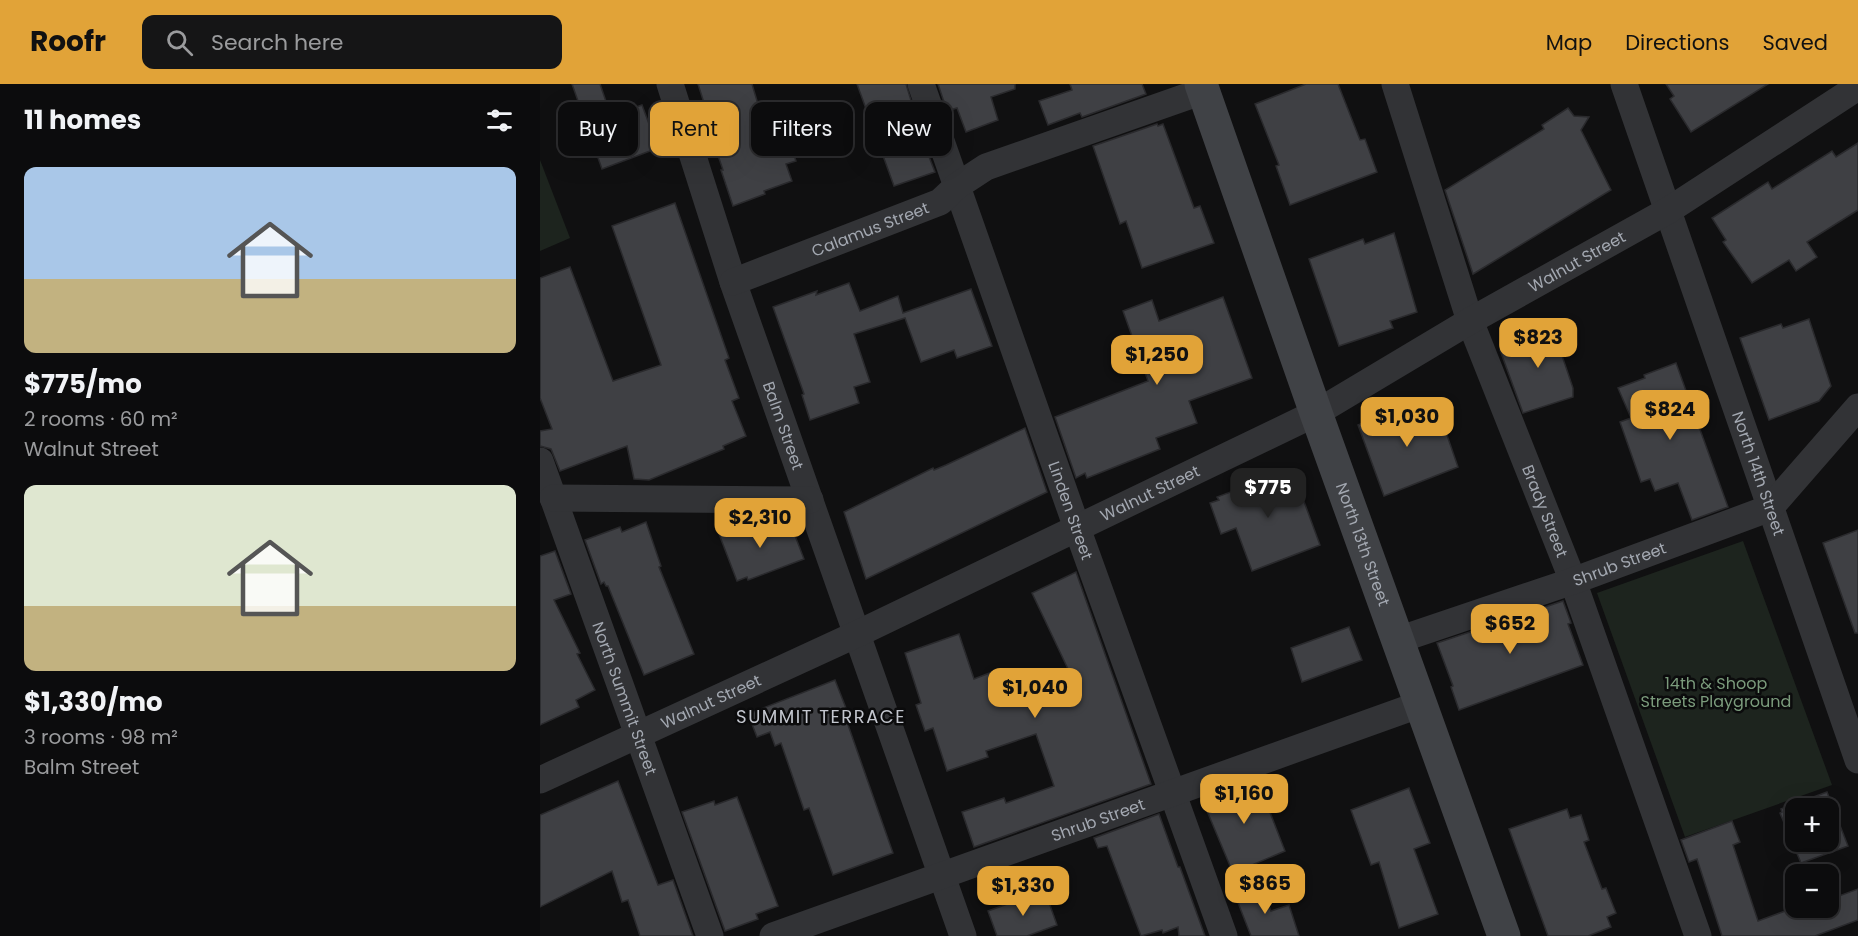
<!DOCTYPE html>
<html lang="en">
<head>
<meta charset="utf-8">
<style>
	:root { --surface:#0c0c0d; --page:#151516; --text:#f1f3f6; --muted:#9a9b9d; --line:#2c2c2e; --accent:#e1a338 }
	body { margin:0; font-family:Poppins,sans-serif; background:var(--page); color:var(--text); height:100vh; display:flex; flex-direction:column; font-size:22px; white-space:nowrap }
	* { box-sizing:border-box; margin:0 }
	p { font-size:20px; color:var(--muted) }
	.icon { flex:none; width:33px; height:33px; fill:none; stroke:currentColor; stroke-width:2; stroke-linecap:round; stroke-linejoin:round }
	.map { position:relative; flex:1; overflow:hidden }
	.drawer { display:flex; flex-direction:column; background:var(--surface); width:540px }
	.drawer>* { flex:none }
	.banner { position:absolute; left:18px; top:18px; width:570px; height:54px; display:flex; gap:12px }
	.controls { position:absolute; left:1245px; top:714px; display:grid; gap:12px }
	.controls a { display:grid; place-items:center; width:54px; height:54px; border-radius:12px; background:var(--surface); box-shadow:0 6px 24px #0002,0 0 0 2px var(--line); font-size:30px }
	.price { position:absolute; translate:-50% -51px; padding:0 14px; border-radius:12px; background:var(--accent); color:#111; font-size:20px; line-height:39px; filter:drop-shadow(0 2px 3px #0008) }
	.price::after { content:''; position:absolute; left:50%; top:36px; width:18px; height:14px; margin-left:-9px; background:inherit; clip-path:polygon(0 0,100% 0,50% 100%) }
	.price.current { background:#222; color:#fff }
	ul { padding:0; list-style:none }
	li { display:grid; align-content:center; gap:12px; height:318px; padding:0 24px }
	li span { display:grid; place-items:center; height:186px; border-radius:12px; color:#555 }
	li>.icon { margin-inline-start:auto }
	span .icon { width:108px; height:108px; fill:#fffc; stroke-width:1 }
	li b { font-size:26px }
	h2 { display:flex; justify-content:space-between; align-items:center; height:72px; padding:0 24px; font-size:26px }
	.pill { padding:0 21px; border-radius:12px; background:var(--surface); box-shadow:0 6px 24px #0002,0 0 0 2px var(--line); font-size:21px; line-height:54px }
	.pill.current { background:var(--accent); color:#111 }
	header { display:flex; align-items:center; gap:36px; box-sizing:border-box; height:84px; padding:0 30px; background:var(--accent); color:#111 }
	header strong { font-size:28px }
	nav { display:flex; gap:33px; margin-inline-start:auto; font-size:21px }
	.search { width:420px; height:54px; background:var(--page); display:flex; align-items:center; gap:15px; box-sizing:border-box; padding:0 21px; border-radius:12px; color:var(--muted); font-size:22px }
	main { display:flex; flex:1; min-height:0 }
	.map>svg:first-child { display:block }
</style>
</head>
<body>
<header>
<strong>Roofr</strong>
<div class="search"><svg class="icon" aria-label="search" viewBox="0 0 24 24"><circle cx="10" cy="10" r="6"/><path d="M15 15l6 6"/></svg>Search here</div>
<nav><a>Map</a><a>Directions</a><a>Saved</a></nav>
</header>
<main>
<section class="drawer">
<h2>11 homes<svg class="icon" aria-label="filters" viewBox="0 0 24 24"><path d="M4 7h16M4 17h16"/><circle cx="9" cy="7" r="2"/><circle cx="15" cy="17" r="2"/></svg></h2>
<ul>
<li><span style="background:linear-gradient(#a9c7e8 60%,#c2b280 0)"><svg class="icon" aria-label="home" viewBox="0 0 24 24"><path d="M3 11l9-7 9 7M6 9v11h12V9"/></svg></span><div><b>$775/mo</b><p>2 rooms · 60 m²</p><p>Walnut Street</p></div></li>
<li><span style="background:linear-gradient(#dfe7d0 65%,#c2b280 0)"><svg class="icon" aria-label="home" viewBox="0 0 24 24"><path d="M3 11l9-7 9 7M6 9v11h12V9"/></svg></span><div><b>$1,330/mo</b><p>3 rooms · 98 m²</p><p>Balm Street</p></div></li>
</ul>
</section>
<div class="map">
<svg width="1318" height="852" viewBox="0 0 1318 852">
	<rect width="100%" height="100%" fill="#101011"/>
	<g fill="#1d241e">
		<polygon points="0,76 30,154 0,167"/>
		<polygon points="1203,457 1292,701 1145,753 1057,509"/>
	</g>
	<g fill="#3f4044" stroke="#2a2a2d" stroke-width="1.5" fill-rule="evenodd">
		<polygon points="32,0 60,0 71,32 102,21 118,64 62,85"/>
		<polygon points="158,0 212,0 220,27 237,21 256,77 246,80 252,97 224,107 225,110 193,122 181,86 183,86 169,45 172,44"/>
		<polygon points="317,0 366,0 377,36 375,37 395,88 354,102"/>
		<polygon points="398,0 475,0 475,5 451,13 458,36 426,48 417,24 407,27"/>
		<polygon points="530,0 602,0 606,10 542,33 540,29 508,41 499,17 532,6"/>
		<polygon points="766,0 798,0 820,56 825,55 837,88 750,121 736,82 739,81 715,20"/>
		<polygon points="1126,0 1228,0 1151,48 1130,15 1134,12"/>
		<polygon points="1028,24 1034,32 1049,33 1041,46 1071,106 933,190 905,106 1004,45 1002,41"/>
		<polygon points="617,40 618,42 623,40 654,124 660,122 674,159 602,184 586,137 580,140 553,62"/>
		<polygon points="1318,59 1318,126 1267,158 1277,173 1256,187 1249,176 1212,199 1183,158 1186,156 1172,134 1228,98 1232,105 1292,67 1296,73"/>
		<polygon points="135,119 189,274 185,276 199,314 192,317 206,352 183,362 184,365 109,396 94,395 87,362 20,387 11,365 0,362 0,347 12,345 0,314 0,194 30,183 73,297 121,281 72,142"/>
		<polygon points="854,149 877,228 850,237 853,244 799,262 769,175 823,155 825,160"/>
		<polygon points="309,199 320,227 358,212 363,229 431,205 452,262 417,274 414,266 381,278 365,234 314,250 330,298 314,303 319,319 270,336 262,311 264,310 233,223 277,207 276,211"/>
		<polygon points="683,213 712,294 649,317 657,339 616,354 620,365 547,394 545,389 536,394 515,333 608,297 583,227 612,216 619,237"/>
		<polygon points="1269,235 1291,302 1279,317 1229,336 1200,254 1241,240 1243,244"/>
		<polygon points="1010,236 1033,304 1033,313 983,329 960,266"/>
		<polygon points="1136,279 1188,423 1152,436 1138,399 1115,407 1110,395 1101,398 1080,338 1091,334 1078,304 1105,294 1104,291"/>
		<polygon points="878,319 883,334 899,328 918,383 844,412 818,341"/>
		<polygon points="485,344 507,408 326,495 304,428 393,384 394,386 406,381"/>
		<polygon points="752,385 780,461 712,487 696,444 681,450 670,419 679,416 677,413"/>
		<polygon points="249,436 264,475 208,496 207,493 197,497 179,450 189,447 192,441 201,437 224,445"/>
		<polygon points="106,438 121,482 119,483 154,570 104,591 68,502 66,502 64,498 61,500 45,456 80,443 82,448"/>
		<polygon points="1318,446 1318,549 1315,549 1283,459"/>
		<polygon points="15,467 31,510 14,516 40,569 37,570 55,606 36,616 39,623 0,641 0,472"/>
		<polygon points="536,488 611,700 434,763 422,728 464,714 466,719 514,702 496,650 446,667 448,673 407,687 393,644 385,647 376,621 381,619 365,569 419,550 434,595 452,588 459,608 528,585 492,509"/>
		<polygon points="1023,517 1031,539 1028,540 1043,581 919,626 911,603 913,602 897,559"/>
		<polygon points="809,543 822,576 762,598 751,564"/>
		<polygon points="295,596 311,637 307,638 353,769 293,791 269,724 264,726 241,659 235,662 230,648 217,653 208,630"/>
		<polygon points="717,695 745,767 693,789 662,715"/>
		<polygon points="78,697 118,801 133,796 153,852 100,852 88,816 82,818 72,787 0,823 0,731"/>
		<polygon points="869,704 890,759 874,765 898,830 859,844 839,778 831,781 811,726"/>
		<path d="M1287 708 1308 762 1261 779 1240 729 1242 728 1241 725ZM1256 724H1288V758H1256Z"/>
		<polygon points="197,713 238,822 216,830 218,835 185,847 142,728 174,717 175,721"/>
		<polygon points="1027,725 1030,734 1041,731 1049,756 1044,758 1062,805 1066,804 1076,829 1067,833 1071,843 1048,852 1008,852 969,745"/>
		<polygon points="619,730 638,783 640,783 665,852 639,852 638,843 623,849 622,846 601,852 567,762 558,764 554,754"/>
		<polygon points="1192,737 1200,758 1193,761 1218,837 1256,823 1256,828 1268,824 1288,824 1288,816 1318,805 1318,836 1275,852 1182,852 1157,775 1149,778 1141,756"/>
		<polygon points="720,801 731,827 749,821 759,852 711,852 695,811"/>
		<polygon points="506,810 517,841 487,852 457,852 448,827 484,814 485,817"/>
	</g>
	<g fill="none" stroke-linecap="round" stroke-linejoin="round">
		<g stroke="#323336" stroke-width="27">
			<path id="s1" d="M130 0 193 198 423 852"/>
			<path id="s2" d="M381 0 537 444 684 852"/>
			<path id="s3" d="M855 0 930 237 1033 497 1158 852"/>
			<path id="s4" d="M1084 0 1318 676"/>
			<path id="s5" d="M193 198 400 118 417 102 446 83 663 7"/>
			<path id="s6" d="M0 377 170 852"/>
			<polyline points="13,414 270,416"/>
			<path id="s7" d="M858 556 1033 497 1230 424 1318 323"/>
			<path id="s8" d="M0 696 317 550 776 329 930 237 1129 126 1318 3"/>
			<path id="s9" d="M233 852 881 620"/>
		</g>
		<path stroke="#404246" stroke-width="33" id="s10" d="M661 0 776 329 964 852"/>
	</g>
	<g text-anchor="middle" stroke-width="5" stroke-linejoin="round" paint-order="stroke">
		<g font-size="16" fill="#a3a8b1" stroke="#0b0b0c">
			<text dy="6" stroke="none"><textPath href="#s5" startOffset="147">Calamus Street</textPath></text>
			<text dy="6" stroke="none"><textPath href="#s8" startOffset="1160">Walnut Street</textPath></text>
			<text dy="6" stroke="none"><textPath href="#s1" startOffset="360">Balm Street</textPath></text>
			<text dy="6" stroke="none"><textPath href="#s4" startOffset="412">North 14th Street</textPath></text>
			<text dy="6" stroke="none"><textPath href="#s8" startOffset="674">Walnut Street</textPath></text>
			<text dy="6" stroke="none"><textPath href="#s2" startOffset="452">Linden Street</textPath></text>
			<text dy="6" stroke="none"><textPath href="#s3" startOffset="453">Brady Street</textPath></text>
			<text dy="6" stroke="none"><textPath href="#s10" startOffset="488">North 13th Street</textPath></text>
			<text dy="6" stroke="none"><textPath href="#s7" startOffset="234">Shrub Street</textPath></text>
			<text dy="6" stroke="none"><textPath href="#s6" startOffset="252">North Summit Street</textPath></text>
			<text dy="6" stroke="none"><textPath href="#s8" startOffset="188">Walnut Street</textPath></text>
			<text dy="6" stroke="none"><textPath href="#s9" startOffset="345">Shrub Street</textPath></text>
		</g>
		<g font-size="16" fill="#7b9b7c" stroke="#0b0b0c">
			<text x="1176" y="605">14th &amp; Shoop<tspan x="1176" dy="18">Streets Playground</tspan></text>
		</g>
		<g font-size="18" letter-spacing="1.5" fill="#c3c6ce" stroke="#0b0b0c">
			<text x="281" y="639">SUMMIT TERRACE</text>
		</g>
	</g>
</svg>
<div class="controls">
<a>+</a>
<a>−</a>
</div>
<b class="price" style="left:998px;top:285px">$823</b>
<b class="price" style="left:617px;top:302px">$1,250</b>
<b class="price" style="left:1130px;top:357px">$824</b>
<b class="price" style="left:867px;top:364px">$1,030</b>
<b class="price current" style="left:728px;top:435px">$775</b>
<b class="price" style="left:220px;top:465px">$2,310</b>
<b class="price" style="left:970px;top:571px">$652</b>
<b class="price" style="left:495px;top:635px">$1,040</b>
<b class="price" style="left:704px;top:741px">$1,160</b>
<b class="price" style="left:725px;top:831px">$865</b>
<b class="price" style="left:483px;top:833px">$1,330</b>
<div class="banner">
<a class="pill">Buy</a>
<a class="pill current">Rent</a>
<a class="pill">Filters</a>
<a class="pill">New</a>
</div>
</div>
</main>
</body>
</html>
